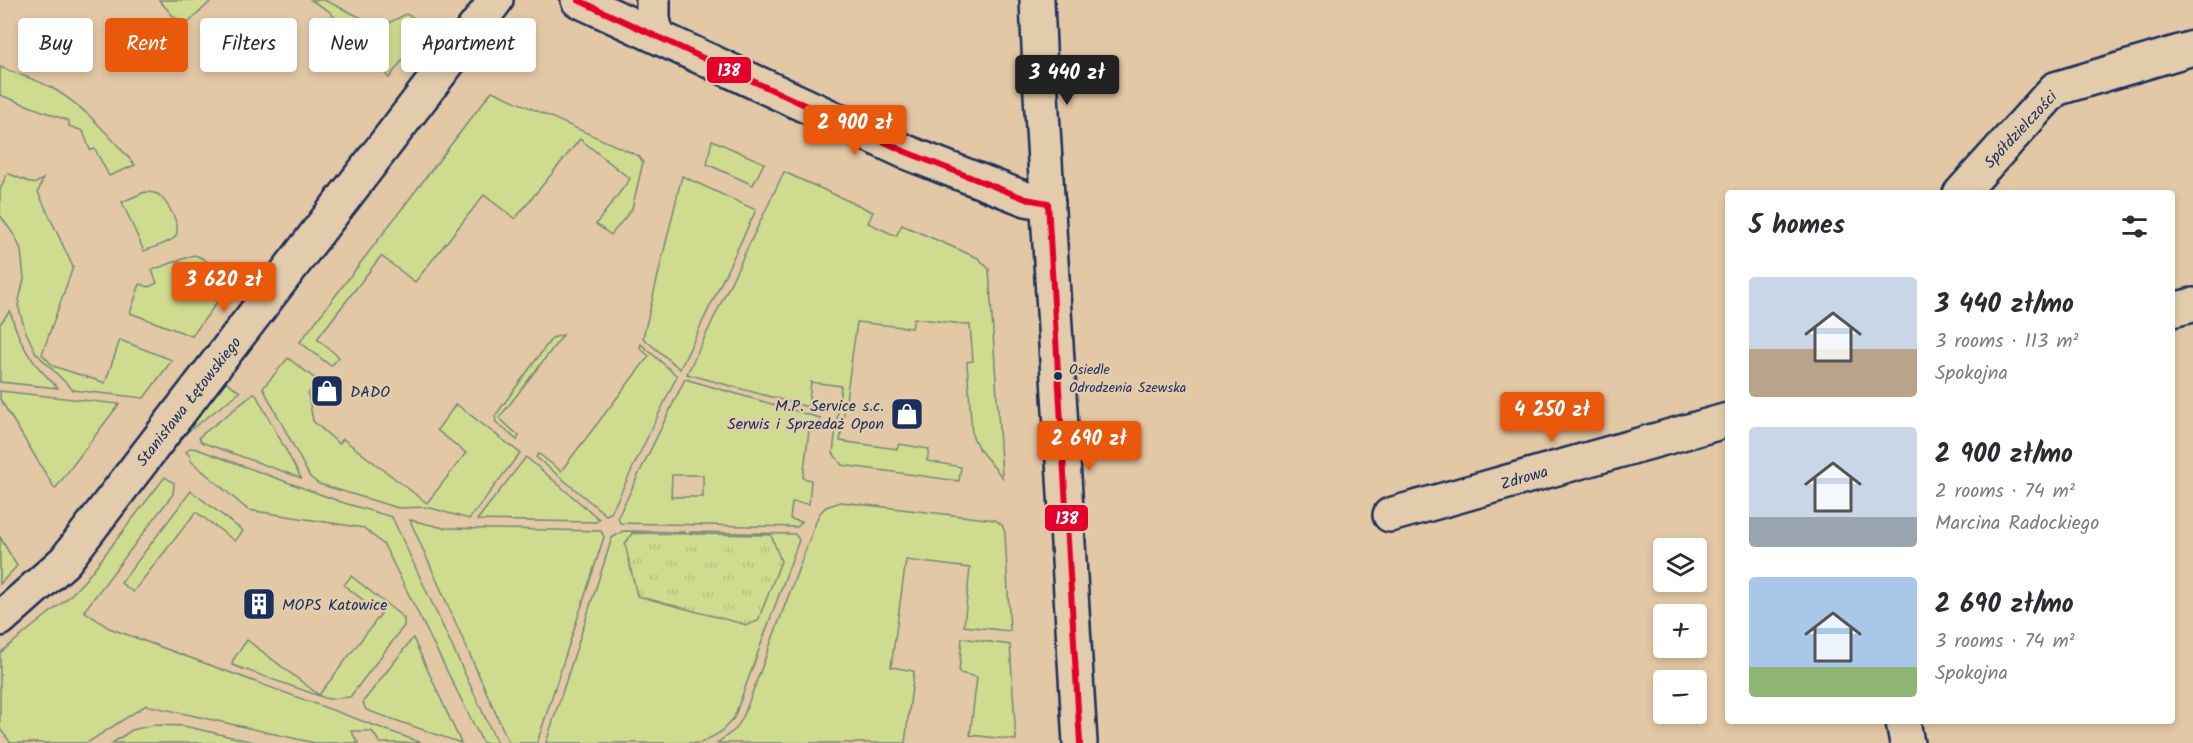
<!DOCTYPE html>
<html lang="en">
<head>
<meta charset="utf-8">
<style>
	:root { --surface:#fff; --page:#f7f7f7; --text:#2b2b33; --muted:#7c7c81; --accent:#ea580c }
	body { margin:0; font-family:Kalam,sans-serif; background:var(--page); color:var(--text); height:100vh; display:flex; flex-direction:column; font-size:22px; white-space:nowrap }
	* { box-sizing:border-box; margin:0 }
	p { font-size:20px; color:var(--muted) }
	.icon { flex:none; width:33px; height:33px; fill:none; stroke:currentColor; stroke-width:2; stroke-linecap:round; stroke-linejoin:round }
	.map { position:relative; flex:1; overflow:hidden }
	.drawer { position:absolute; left:1725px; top:190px; width:450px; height:534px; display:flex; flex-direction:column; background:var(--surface); border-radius:6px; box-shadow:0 3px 9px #0003 }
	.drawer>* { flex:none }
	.banner { position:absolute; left:18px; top:18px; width:570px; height:54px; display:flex; gap:12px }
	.buttons { position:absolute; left:1653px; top:538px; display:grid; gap:12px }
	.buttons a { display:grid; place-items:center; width:54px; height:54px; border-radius:6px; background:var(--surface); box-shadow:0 3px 9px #0003; font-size:30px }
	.price { position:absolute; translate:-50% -51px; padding:0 14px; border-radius:6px; background:var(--accent); color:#fff; font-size:20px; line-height:39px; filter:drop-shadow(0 2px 3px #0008) }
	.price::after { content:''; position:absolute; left:50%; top:36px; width:18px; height:14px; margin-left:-9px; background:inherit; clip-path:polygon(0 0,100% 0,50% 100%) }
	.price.selected { background:#222; color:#fff }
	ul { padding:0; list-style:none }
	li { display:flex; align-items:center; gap:18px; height:150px; padding:0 24px }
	li span { display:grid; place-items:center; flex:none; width:168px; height:120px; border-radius:6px; color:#555 }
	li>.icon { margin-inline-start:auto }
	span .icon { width:72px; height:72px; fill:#fffc; stroke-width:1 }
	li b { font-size:26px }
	h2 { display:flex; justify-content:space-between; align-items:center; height:72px; padding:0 24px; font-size:26px }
	.pill { padding:0 21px; border-radius:6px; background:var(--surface); box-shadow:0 3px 9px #0003; font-size:21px; line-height:54px }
	.pill.selected { background:var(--accent); color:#fff }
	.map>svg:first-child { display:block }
</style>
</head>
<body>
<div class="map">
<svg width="2193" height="743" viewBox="0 0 2193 743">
	<defs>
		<pattern id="park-tufts" width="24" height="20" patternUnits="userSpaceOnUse" patternTransform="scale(1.5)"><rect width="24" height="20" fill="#cfdc8f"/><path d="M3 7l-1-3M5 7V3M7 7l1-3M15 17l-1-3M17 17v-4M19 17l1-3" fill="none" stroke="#b1bd7e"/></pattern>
	</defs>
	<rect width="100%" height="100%" fill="#e3c8a5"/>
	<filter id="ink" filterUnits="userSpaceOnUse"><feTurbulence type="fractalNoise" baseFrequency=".0167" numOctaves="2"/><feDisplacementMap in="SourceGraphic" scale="12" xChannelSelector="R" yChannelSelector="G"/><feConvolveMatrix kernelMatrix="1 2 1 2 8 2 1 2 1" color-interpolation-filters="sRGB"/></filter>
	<g filter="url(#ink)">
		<g fill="#cfdc8f" stroke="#758676" stroke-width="1.5" fill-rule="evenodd">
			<polygon points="159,0 212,0 188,23 175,18"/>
			<polygon points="311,0 324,0 381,27 406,14 419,20 414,31 422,34 389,78 329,11"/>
			<path d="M0 67C17 74 36 79 52 88 86 107 110 137 135 165L109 176 95 149 90 150 83 131 69 126V121L0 95Z"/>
			<polygon points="492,91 639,156 643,162 632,209 611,235 596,224 630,179 580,139 515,219 484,195 415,282 381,256 317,339 339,357 331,366 300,342"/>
			<polygon points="712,140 764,163 753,185 707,164"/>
			<polygon points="784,172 873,212 868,223 896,236 902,225 978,258 989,269 1002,477 979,449 972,435 967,362 973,361 970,325 914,318 912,328 857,322 840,441 897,449 899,444 929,449 927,461 961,467 959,481 842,465 833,453 841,386 811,382 808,407 687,374"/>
			<polygon points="7,173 34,184 43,179 38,192 73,267 42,354 53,366 105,383 120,340 172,360 144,398 73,390 36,353 25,330 18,305 24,279 21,250 16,238 0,215 0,190"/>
			<polygon points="682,176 756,210 680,369 643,338"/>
			<path d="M145 192C150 192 154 192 159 195 167 202 183 227 175 237 168 244 153 247 144 251L122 202Z"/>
			<path d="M194 255C214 260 216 276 224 293L192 336 130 313 140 284 149 287 157 283 152 270Z"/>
			<path d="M10 311C20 347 32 363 58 388L0 382V324Z"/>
			<polygon points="563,335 499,418 519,436 517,440 496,422 495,416 552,338"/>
			<polygon points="641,344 677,376 611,513 606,515 536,457 539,454 561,471 649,356 640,348"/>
			<polygon points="288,358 318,381 308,394 313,421 339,444 343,439 427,503 466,453 437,430 456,404 520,453 469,519 427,507 398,508 319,484 310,477 263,388"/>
			<path d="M685 379 820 418 818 431 809 430 803 478 811 480 809 504 792 502 790 519 802 522 797 527 620 523 618 517ZM672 475H703V497H671Z"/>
			<polygon points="225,381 240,392 181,437"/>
			<polygon points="0,391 119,404 55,489 0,399"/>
			<polygon points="255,393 301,478 201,442 199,437"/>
			<polygon points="190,448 197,449 344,503 392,517 497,743 483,743 384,545 364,528 248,510 191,461 190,456 186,452"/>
			<polygon points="526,457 599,519 596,522 477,520"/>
			<polygon points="165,477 174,483 173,494 84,611 109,628 422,743 380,743 372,731 351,731 358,743 315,743 146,705 87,743 11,743 0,729 0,653 68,598 86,579"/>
			<polygon points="191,491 243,531 235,541 196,512 133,592 121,583"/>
			<polygon points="841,502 995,520 1002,525 1005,533 1010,631 964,626 970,568 906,560 891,667 914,671 905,743 717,743 736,729 744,715 819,514 826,507"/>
			<polygon points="410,520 444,528 601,531 604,537 537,743 509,743"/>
			<polygon points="623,531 684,532 686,540 693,538 690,532 795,534 799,540 734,718 721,732 701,743 546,743 612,538"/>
			<polygon points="0,537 17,566 0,584"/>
			<polygon points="351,576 404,618 404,626 350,697 328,699 232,665 233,660 247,640 319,695 381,614 344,585"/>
			<polygon points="413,638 461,743 366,710 363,702"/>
			<polygon points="962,638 1010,645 1016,740 970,735 977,677 959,673"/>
			<polygon points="154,725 184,726 258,743 112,743 132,730"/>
		</g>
		<polygon fill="url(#park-tufts)" stroke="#758676" stroke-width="1.5" points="632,533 771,535 781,561 758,621 747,625 637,596 625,544"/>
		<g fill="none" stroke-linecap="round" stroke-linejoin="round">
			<g stroke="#1b2f5e" stroke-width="38">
				<g id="minor">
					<polyline points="578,0 906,152 1026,199 1048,203"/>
					<polyline points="653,0 653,19 657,36"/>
					<polyline points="1037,0 1041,95 1080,743"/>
					<polyline points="1960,194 2055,89 2193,48"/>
					<polyline points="2172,310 2193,305"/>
					<polyline points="1390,515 1728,420"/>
					<polyline points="0,619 65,561 496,0"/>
					<polyline points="1903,722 1907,743"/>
				</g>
			</g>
			<use href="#minor" stroke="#e2ccab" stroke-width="33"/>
			<g stroke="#e2ccab" stroke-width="10">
				<g id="bus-1">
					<polyline points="578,0 906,152 1026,199 1048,203"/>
					<polyline points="1048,203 1080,743"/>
				</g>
			</g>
			<use href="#bus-1" stroke="#e4002b" stroke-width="6"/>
		</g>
	</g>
	<defs>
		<g id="shop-square" transform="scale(1.725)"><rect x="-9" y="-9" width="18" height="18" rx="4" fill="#1b2f5e" stroke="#e2ccab"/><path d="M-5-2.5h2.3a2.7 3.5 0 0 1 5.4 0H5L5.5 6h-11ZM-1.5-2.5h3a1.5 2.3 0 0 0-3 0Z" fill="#fff"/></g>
		<g id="building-square" transform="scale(1.725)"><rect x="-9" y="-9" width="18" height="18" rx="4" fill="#1b2f5e" stroke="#e2ccab"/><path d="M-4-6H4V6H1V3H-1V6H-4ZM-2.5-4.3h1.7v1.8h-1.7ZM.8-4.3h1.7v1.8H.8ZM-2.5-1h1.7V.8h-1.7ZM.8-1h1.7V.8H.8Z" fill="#fff"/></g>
	</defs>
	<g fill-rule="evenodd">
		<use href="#shop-square" x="327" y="391"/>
		<use href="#shop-square" x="907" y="414"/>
		<use href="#building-square" x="259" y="604"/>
	</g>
	<circle fill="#1b2f5e" stroke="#e2ccab" stroke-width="2" cx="1058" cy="376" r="5"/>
	<g text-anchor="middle" stroke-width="5" stroke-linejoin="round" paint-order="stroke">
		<g font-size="14" fill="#1b2f5e" stroke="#e2ccab" text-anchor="start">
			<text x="1069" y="374">Osiedle<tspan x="1069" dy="18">Odrodzenia Szewska</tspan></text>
		</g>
		<g font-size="16" fill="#1b2f5e" stroke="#e2ccab">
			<text transform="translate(2020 129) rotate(-47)" y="6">Spółdzielczości</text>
			<text transform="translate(188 401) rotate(-52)" y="6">Stanisława Łętowskiego</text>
			<text transform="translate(1524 477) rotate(-16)" y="6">Zdrowa</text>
		</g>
		<g font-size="16" fill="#1b2f5e" stroke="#e2ccab" text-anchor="start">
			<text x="350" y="397">DADO</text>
			<text x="884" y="411" text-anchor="end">M.P. Service s.c.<tspan x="884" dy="18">Serwis i Sprzedaż Opon</tspan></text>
			<text x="282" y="610">MOPS Katowice</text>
		</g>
	</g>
	<g stroke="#e2ccab" stroke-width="2">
		<rect x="706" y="56" width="46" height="28" rx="6" fill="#e4002b"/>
		<rect x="1044" y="504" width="45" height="28" rx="6" fill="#e4002b"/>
	</g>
	<g font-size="16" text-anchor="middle" font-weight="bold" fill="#fff">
		<text x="729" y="76">138</text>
		<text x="1067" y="524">138</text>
	</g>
</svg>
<div class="buttons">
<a><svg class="icon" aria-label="layers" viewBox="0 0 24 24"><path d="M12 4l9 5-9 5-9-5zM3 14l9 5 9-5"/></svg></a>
<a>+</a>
<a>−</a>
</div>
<b class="price selected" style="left:1067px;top:106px">3 440 zł</b>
<b class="price" style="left:855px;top:156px">2 900 zł</b>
<b class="price" style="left:224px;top:313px">3 620 zł</b>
<b class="price" style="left:1552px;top:443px">4 250 zł</b>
<b class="price" style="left:1089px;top:472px">2 690 zł</b>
<div class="banner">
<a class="pill">Buy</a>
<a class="pill selected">Rent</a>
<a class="pill">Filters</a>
<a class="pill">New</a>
<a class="pill">Apartment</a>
</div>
<section class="drawer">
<h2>5 homes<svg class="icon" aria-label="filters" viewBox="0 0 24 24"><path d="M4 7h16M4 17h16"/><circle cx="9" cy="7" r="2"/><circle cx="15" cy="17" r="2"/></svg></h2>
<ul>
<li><span style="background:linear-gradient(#c9d6e8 60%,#b9a48a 0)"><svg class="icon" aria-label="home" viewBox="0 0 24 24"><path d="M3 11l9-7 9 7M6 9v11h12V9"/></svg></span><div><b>3 440 zł/mo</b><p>3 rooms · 113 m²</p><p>Spokojna</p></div></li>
<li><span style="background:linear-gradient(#c9d6e8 75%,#9aa5b1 0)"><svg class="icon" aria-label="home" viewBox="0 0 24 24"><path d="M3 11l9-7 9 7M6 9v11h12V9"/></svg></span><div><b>2 900 zł/mo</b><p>2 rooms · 74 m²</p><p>Marcina Radockiego</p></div></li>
<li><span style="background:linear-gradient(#a9c7e8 75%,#8fb573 0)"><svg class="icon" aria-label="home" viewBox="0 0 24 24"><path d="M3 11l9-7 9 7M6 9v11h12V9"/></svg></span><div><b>2 690 zł/mo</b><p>3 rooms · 74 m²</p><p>Spokojna</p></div></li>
</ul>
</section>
</div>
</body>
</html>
